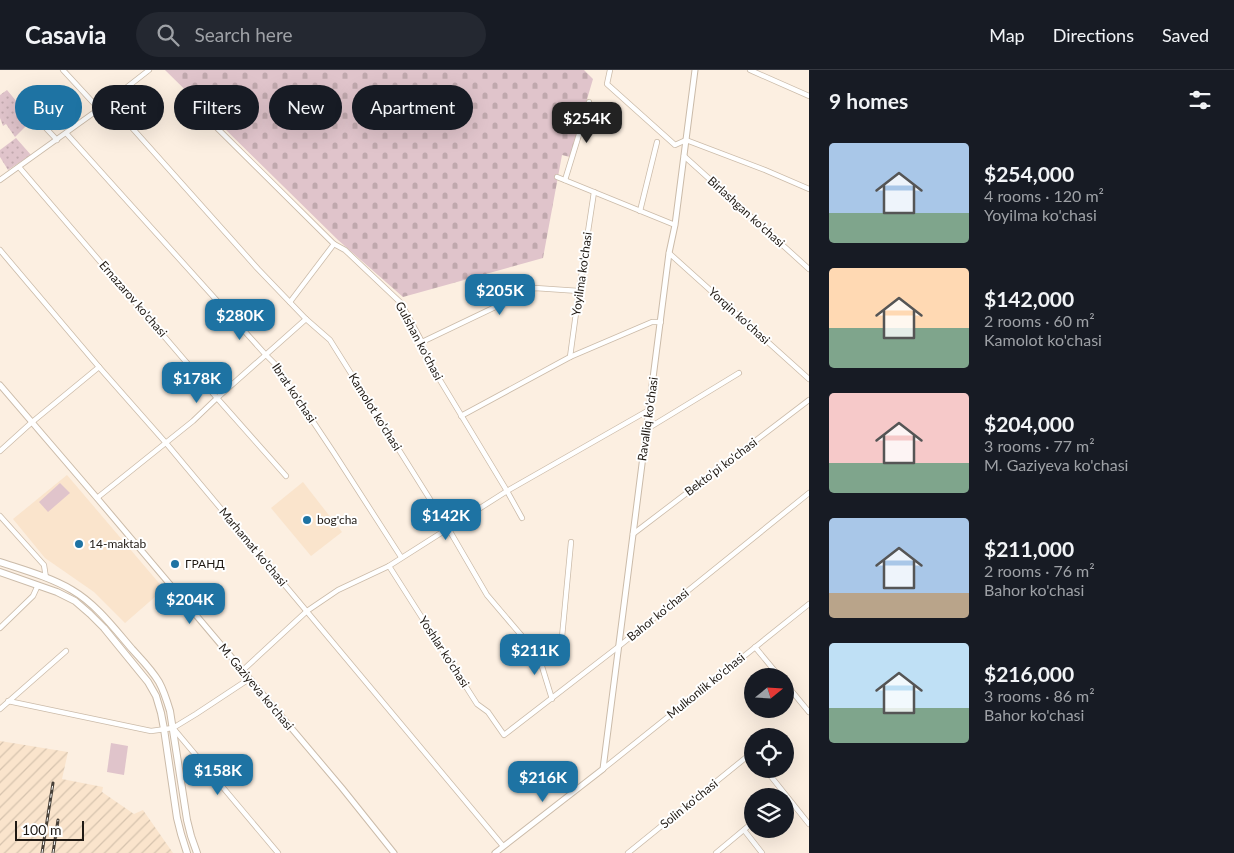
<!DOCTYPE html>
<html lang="en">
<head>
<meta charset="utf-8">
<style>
	:root { --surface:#171b24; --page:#242831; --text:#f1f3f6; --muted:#9ea1a6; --line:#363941; --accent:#1e73a3 }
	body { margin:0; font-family:Lato,sans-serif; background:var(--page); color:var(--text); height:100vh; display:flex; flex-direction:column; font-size:19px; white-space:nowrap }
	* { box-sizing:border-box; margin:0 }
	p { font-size:16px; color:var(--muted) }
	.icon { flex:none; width:28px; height:28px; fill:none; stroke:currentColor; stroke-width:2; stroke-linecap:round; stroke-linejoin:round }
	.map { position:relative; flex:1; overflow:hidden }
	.side { display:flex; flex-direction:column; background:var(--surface); width:425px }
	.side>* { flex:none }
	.guide { position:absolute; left:15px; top:15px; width:475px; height:45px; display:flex; gap:10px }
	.needle { width:32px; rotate:72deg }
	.fabs { position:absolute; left:744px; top:598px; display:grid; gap:10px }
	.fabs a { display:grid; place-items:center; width:50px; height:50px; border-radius:50%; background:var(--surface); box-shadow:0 5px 20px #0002; font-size:25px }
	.scale { position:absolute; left:15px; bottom:12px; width:69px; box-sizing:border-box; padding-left:5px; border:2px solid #201a14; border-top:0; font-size:14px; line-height:18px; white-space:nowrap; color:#201a14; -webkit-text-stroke:4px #fff; paint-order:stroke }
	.price { position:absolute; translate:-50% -42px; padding:0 11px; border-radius:10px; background:var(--accent); color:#fff; font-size:16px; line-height:32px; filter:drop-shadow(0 1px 2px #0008) }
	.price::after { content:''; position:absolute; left:50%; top:30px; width:15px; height:11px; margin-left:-8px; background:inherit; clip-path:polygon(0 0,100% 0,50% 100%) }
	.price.active { background:#222; color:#fff }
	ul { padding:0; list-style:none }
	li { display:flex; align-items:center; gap:15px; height:125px; padding:0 20px }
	li span { display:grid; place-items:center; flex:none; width:140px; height:100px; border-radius:5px; color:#555 }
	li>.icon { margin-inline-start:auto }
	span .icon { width:60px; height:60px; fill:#fffc; stroke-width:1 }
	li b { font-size:21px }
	h2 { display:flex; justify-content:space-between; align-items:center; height:60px; padding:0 20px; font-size:21px }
	.chip { padding:0 18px; border-radius:22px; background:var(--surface); box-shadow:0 5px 20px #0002; font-size:18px; line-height:45px }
	.chip.active { background:var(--accent); color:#fff }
	header { display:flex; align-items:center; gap:30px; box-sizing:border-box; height:70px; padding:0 25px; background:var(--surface); border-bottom:1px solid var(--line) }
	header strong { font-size:24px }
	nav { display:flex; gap:28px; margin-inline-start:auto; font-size:18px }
	.search { width:350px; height:45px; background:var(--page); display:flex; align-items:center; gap:12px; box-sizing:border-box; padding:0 18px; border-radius:28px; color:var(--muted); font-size:19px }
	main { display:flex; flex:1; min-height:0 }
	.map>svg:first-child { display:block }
</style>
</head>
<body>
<header>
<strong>Casavia</strong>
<div class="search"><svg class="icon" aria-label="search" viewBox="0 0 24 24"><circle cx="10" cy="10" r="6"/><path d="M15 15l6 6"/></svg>Search here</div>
<nav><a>Map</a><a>Directions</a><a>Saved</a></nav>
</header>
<main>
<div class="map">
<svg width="809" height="783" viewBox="0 0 809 783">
	<defs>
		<pattern id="industrial-furrows" width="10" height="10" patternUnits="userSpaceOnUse" patternTransform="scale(1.25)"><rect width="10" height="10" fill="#fae4cc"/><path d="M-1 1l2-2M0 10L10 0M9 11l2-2" fill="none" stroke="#d6c3ae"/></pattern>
		<pattern id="grass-dots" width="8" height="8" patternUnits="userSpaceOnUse" patternTransform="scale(1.25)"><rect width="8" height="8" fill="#e0c4cb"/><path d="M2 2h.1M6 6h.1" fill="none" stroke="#c0a8ad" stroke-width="1.8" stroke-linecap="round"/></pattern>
		<pattern id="cemetery-stones" width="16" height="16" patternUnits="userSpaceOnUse" patternTransform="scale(1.25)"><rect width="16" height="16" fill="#e0c4cb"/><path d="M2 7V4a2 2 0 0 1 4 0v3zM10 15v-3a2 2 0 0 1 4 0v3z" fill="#c0a8ad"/></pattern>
	</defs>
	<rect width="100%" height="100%" fill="#fcefe1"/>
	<g fill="#fae4cc">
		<polygon points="67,405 164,519 125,553 94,522 45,488 13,449"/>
		<polygon points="303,412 342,462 311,486 271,438"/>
	</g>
	<polygon fill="url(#industrial-furrows)" points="0,671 68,682 62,709 103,717 102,722 134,744 143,740 173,783 0,783"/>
	<g fill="url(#grass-dots)">
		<polygon points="7,20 32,50 15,67 6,54 3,56 0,48 0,25"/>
		<polygon points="16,68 31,85 8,100 0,87 0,80"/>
	</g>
	<polygon fill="url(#cemetery-stones)" points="165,0 584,0 593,9 570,87 562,85 543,188 403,227 338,170"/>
	<g fill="#e0c4cb">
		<polygon points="60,413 70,423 48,442 39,432"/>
		<polygon points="111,673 128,676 124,705 107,702"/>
	</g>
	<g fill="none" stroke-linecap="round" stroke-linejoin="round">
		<g stroke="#cbbba9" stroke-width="6">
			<g id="minor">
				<polyline points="63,0 99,39"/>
				<polyline points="610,0 607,14 675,75 686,70 765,100 809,119"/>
				<polyline points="750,0 809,26"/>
				<polyline points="109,32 258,199 306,249 330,270 448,458 487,525 527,572 536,577 562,567 571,472"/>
				<polyline points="28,39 57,70"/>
				<polyline points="217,58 334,174 345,180 401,233 422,272 423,282 507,421 522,448"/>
				<polyline points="66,63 265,284 274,293 334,383 401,487"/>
				<polyline points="684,86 809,199"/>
				<polyline points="19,97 217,328 286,406"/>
				<polyline points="557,107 675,155"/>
				<polyline points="0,110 99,39 149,0"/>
				<polyline points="565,110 589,32"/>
				<polyline points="640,141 657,72"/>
				<polyline points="0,180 99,297 166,373 503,776"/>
				<polyline points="669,183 809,309"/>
				<polyline points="290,232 334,174"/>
				<polyline points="422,272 535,218 579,221"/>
				<polyline points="570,287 579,221 594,122"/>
				<polyline points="461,346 570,287 652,252 661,252"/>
				<polyline points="647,359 739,303"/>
				<polyline points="0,381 31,353 99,297"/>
				<polyline points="97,428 193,351 217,328 306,249"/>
				<polyline points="0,446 44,495 46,508"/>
				<polyline points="633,464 809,330"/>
				<polyline points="389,496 477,634 488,642 504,665 618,577 809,423"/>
				<polyline points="0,558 33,526 38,515"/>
				<polyline points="536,577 552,629"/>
				<polyline points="755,577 779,606"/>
				<polyline points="242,601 307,541 338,520 389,496 507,421 649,340"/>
				<polyline points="785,613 809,642"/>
				<polyline points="8,631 151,661 173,658 196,644 249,609"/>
				<polyline points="0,639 66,581"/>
				<polyline points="173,658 278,783"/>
				<polyline points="603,699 809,534"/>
				<polyline points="765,699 809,754"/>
				<polyline points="744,760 762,783"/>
				<polyline points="628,783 749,685 752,684"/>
				<polyline points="716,783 752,753"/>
			</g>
		</g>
		<g stroke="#cbbba9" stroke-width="7">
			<g id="tertiary">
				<polyline points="0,315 97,428 342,718 394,783"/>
				<polyline points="495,783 603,699 669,183 675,155 695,0"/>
			</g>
		</g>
		<g stroke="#cbbba9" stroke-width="8">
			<g id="secondary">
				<path d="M0 492C24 500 50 507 72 520 96 534 114 558 132 579 142 590 152 600 159 612 164 621 167 631 170 641L187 750 191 766 197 783"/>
				<polyline points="0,502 57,522 75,531 90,544 104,558 148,612 156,626 161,643 164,659 177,748 181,764 187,783"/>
			</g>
		</g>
		<use href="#minor" stroke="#fff" stroke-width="4.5"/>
		<use href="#tertiary" stroke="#fff" stroke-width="5"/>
		<use href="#secondary" stroke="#fff" stroke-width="6"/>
		<g stroke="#474038" stroke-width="3">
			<g id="rail">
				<polyline points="42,783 53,713"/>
				<polyline points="53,783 58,750"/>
			</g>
		</g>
		<use href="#rail" stroke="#fff" stroke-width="1" stroke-dasharray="4" stroke-linecap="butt"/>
	</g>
	<g fill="#1e73a3" stroke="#fff" stroke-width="2">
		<circle cx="307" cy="450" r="5"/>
		<circle cx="79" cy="474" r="5"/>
		<circle cx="175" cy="494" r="5"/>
	</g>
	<g text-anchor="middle" stroke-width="4" stroke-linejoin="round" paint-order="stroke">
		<g font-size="12" fill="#201a14" stroke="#fff">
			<text transform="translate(746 142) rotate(42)" y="4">Birlashgan ko'chasi</text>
			<text transform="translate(582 204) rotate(-82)" y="4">Yoyilma ko'chasi</text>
			<text transform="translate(133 229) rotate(49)" y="4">Ernazarov ko'chasi</text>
			<text transform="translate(739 246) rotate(42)" y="4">Yorqin ko'chasi</text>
			<text transform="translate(419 271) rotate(62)" y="4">Gulshan ko'chasi</text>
			<text transform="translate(294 323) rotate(56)" y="4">Ibrat ko'chasi</text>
			<text transform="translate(375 342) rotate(58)" y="4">Kamolot ko'chasi</text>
			<text transform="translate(648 349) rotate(-82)" y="4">Ravalliq ko'chasi</text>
			<text transform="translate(721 397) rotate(-37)" y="4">Bekto'pi ko'chasi</text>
			<text transform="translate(253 477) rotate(50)" y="4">Marhamat ko'chasi</text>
			<text transform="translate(658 545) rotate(-39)" y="4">Bahor ko'chasi</text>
			<text transform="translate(444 582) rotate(57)" y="4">Yoshlar ko'chasi</text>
			<text transform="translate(706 616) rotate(-39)" y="4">Mulkonlik ko'chasi</text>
			<text transform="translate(256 617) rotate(50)" y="4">M. Gaziyeva ko'chasi</text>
			<text transform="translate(689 734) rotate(-39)" y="4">Solin ko'chasi</text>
		</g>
		<g font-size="12" fill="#201a14" stroke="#fff" text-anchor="start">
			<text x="317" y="454">bog'cha</text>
			<text x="89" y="478">14-maktab</text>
			<text x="185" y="498">ГРАНД</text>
		</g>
	</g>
</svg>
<div class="fabs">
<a><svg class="needle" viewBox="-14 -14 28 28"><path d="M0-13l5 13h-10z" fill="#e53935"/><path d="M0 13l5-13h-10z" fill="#9ea1a6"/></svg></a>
<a><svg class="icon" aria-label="locate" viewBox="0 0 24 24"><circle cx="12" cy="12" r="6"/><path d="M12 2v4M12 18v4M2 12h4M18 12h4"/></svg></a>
<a><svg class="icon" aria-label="layers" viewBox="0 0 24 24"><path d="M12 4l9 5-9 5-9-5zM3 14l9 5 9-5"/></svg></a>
</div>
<div class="scale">100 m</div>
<b class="price active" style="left:587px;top:74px">$254K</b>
<b class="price" style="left:500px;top:246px">$205K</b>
<b class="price" style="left:240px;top:271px">$280K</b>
<b class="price" style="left:197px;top:334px">$178K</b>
<b class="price" style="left:446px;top:471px">$142K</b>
<b class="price" style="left:190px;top:555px">$204K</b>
<b class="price" style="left:535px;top:606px">$211K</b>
<b class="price" style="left:218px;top:726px">$158K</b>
<b class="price" style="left:543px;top:733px">$216K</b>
<div class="guide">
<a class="chip active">Buy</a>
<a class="chip">Rent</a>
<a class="chip">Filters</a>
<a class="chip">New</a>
<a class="chip">Apartment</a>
</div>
</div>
<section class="side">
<h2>9 homes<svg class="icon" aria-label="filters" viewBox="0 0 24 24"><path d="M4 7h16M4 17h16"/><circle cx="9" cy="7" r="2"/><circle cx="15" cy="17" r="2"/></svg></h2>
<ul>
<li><span style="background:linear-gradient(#a9c7e8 70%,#7fa58c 0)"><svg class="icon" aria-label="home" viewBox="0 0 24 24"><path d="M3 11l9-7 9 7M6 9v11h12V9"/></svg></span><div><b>$254,000</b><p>4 rooms · 120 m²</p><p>Yoyilma ko'chasi</p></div></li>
<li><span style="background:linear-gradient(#ffd9b3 60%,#7fa58c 0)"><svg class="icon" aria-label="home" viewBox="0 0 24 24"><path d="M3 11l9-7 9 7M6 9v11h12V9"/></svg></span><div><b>$142,000</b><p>2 rooms · 60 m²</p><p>Kamolot ko'chasi</p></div></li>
<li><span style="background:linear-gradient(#f6c9c9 70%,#7fa58c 0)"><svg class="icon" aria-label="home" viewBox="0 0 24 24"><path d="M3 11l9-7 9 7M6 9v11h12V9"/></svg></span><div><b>$204,000</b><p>3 rooms · 77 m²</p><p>M. Gaziyeva ko'chasi</p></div></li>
<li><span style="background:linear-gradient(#a9c7e8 75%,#b9a48a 0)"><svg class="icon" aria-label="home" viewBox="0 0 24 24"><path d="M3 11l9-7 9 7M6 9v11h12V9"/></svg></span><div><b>$211,000</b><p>2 rooms · 76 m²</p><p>Bahor ko'chasi</p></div></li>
<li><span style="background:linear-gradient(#bfe0f5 65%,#7fa58c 0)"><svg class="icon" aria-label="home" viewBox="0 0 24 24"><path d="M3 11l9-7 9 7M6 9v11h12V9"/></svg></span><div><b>$216,000</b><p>3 rooms · 86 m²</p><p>Bahor ko'chasi</p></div></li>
</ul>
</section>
</main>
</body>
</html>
